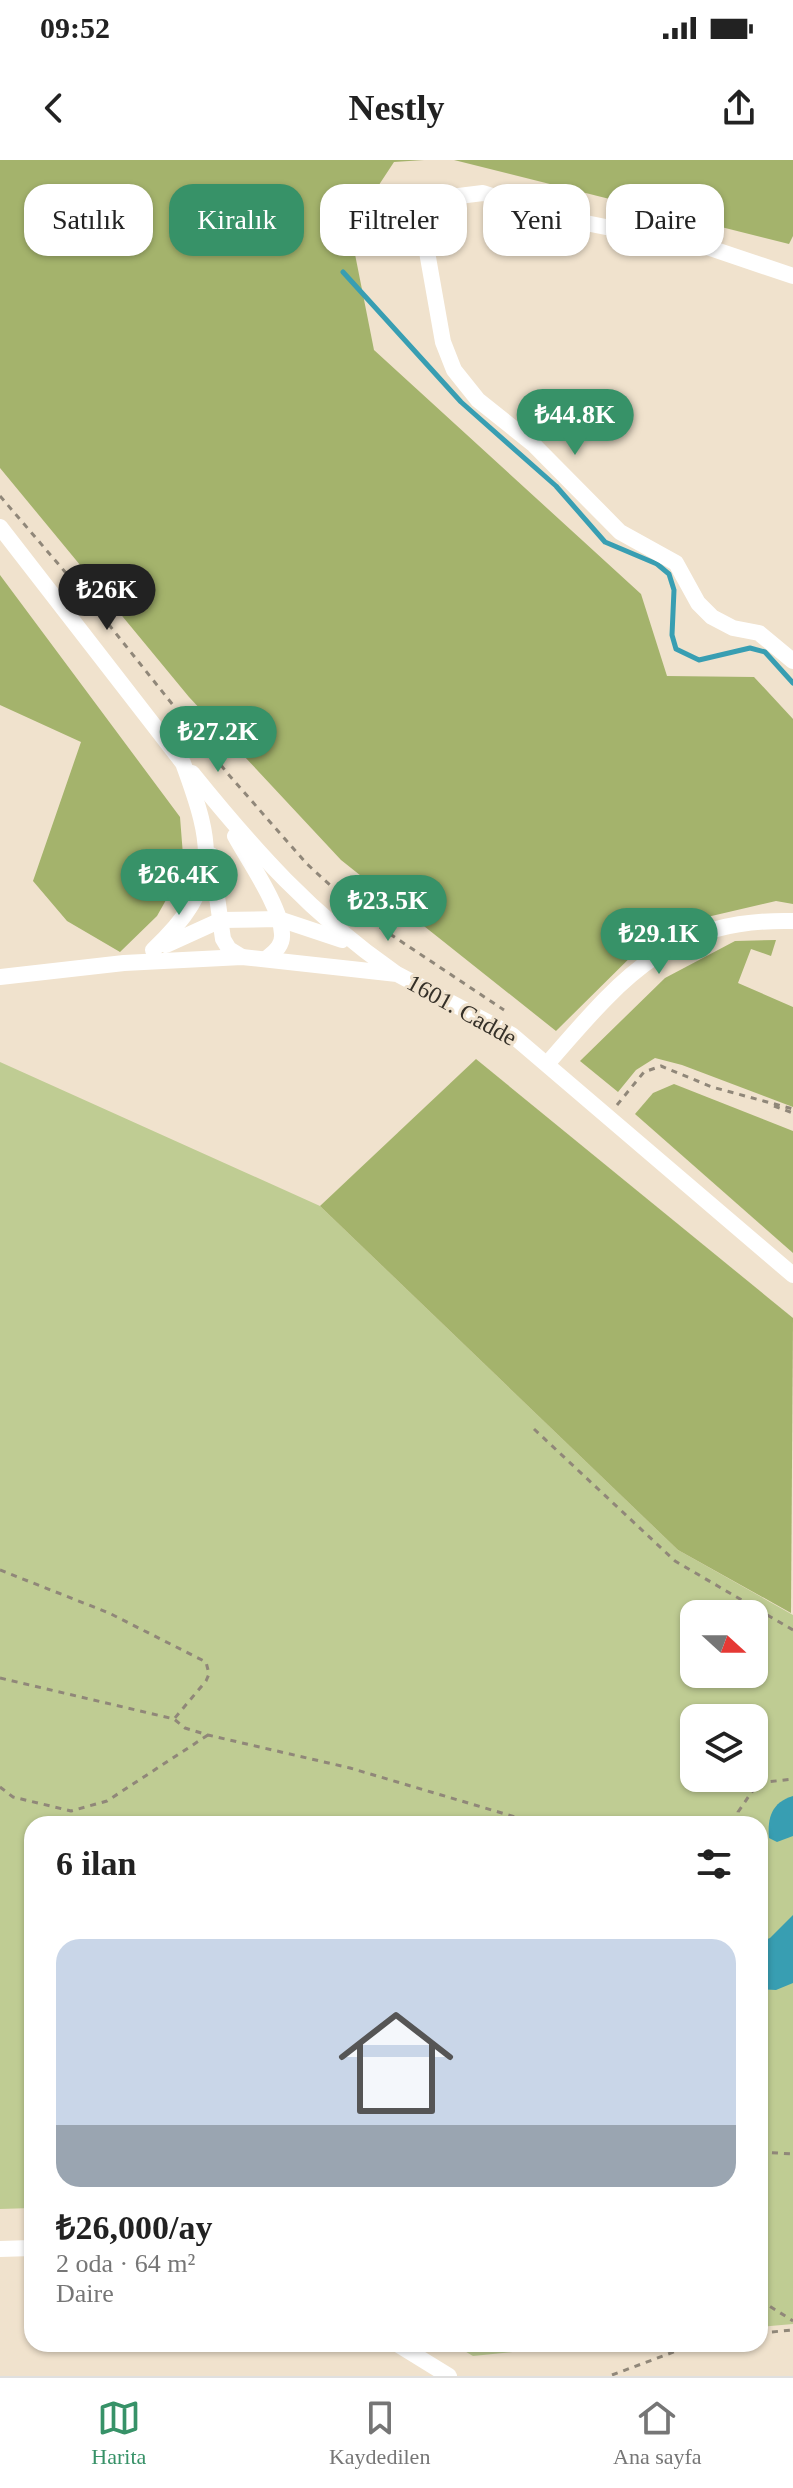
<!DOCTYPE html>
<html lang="tr">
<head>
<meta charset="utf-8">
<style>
	:root { --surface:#fff; --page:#f6f6f6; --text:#222; --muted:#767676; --line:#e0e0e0; --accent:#379268 }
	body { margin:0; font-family:Georgia,serif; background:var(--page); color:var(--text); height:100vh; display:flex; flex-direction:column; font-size:30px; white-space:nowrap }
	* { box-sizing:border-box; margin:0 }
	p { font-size:26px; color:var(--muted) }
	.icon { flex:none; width:44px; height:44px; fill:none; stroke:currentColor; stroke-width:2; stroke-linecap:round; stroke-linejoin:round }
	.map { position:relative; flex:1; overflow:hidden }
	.details { position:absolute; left:24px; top:1656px; width:744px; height:536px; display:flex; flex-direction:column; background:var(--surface); border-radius:24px; box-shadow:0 2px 6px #0004 }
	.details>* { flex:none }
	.hud { position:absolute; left:24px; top:24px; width:746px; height:72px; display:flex; gap:16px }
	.needle { width:52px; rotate:111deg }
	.controls { position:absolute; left:680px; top:1440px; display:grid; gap:16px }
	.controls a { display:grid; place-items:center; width:88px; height:88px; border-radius:16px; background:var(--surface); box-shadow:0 2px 6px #0004; font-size:40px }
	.price { position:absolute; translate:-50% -68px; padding:0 18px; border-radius:28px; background:var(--accent); color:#fff; font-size:26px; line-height:52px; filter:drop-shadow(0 2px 4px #0008) }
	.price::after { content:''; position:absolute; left:50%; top:48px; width:24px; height:18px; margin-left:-12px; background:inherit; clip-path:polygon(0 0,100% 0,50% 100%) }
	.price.current { background:#222; color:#fff }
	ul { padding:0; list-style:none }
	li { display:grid; align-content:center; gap:16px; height:424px; padding:0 32px }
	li+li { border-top:2px solid var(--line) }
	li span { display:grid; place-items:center; height:248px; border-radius:24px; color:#555 }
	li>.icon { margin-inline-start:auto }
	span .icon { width:144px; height:144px; fill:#fffc; stroke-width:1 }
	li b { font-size:34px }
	h2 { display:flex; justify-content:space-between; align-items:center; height:96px; padding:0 32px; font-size:34px }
	.tag { padding:0 28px; border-radius:24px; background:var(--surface); box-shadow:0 2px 6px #0004; font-size:28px; line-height:72px }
	.tag.current { background:var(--accent); color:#fff }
	.status { display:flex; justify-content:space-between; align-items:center; height:56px; padding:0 40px; background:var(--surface); direction:ltr }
	.status svg { height:22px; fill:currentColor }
	header { display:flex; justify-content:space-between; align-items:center; height:104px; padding:0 32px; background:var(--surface); font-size:36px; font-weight:700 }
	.dock { display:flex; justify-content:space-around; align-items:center; height:112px; border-top:2px solid var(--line); background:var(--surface); font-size:22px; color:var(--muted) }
	.dock a { display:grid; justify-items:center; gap:4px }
	.dock .current { color:var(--accent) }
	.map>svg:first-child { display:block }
</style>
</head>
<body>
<div class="status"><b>09:52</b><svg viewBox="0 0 49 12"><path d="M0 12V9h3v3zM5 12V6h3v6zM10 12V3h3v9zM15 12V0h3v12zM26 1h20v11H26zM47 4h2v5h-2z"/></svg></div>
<header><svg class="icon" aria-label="back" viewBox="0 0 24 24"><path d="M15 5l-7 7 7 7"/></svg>Nestly<svg class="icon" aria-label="share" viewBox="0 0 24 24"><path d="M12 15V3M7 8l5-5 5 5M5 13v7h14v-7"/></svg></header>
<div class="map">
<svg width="793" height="2216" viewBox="0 0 793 2216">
	<rect width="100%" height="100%" fill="#f0e2cd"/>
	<g fill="#bfcc93" fill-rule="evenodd">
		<path d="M0 902 320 1046 678 1390 793 1455V2164L760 2167V1664H32V2048L0 2049ZM694 1454H754V1514H694ZM694 1558H754V1618H694Z"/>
		<polygon points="453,2184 590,2184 473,2196"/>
	</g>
	<g fill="#a4b36c">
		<polygon points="0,0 424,0 394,2 350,69 374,190 641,434 667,516 754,517 793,559 793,744 776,741 660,768 556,871 341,700 189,537 0,308"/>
		<polygon points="454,0 793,0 793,76 789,84"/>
		<polygon points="0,415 180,657 184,708 157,756 120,792 67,761 33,721 81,582 0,545"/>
		<polygon points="776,780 771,796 751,789 738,823 793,847 793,947 682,905 655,898 636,910 618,932 580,901 665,818 735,781"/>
		<polygon points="476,899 793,1158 791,1453 678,1390 320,1046"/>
		<polygon points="674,924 793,971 793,1093 635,954 653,933"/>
	</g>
	<g fill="#389eb2">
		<path d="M793 1636V1676L777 1682 769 1678C767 1658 772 1642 793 1636Z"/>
		<polygon points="793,1755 793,1823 776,1830 760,1829 760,1782 770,1778"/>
	</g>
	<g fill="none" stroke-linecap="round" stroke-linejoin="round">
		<polyline stroke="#389eb2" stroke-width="5" points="343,112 461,242 556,326 605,382 657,404 669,414 674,430 672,475 676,489 699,500 750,488 765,492 793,523"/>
		<g stroke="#908779" stroke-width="3" stroke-dasharray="6 6" stroke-linecap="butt">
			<polyline points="0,336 90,441 228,614 307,704 366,758 504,850"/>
			<polyline points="617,945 644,912 661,906 712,927 793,949"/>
			<polyline points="774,946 793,953"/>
			<polyline points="534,1269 675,1401 793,1470"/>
			<polyline points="0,1410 109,1453 206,1502 209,1514 206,1521 174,1559"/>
			<polyline points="0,1518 174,1559 185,1568 208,1575 350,1608 539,1664"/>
			<polyline points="0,1627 13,1637 71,1651 107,1641 208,1575"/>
			<polyline points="739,1664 738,1652 758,1623 793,1619"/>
			<polyline points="760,1992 793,1994"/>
			<polyline points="760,2140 793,2161"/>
			<polyline points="760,2173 793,2170"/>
			<polyline points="612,2215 695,2184"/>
		</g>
		<g stroke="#fff" stroke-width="16">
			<polyline points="793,116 710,88 561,58 483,33 418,41 443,182 454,210 478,240 533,284 620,372 676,403 698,443 712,457 733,468 759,473 793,501"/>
			<path d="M0 367 183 603C214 687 222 725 153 790"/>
			<path d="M192 613C255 691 311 754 394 812"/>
			<path d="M235 676C248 700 281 747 282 774 283 786 274 792 266 799"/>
			<polyline points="211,695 223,779 229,789 242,797"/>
			<polyline points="166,785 221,760 279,759 342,780"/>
			<polyline points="0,817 124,803 242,797 397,814 512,875 793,1115"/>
			<path d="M547 904C622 818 669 758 793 761"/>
			<polyline points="0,2089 32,2088"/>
			<polyline points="397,2184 449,2216"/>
		</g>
	</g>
	<g text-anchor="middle" stroke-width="6" stroke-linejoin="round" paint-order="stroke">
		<g font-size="24" fill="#353028" stroke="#f0e2cd">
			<text transform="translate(462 850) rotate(29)" y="8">1601. Cadde</text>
		</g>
	</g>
</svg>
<div class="controls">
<a><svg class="needle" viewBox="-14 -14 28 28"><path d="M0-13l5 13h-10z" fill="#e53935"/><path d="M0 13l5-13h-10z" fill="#767676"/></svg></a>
<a><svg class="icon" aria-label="layers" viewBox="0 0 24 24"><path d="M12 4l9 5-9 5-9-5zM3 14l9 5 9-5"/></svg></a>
</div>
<b class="price" style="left:575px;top:297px">₺44.8K</b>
<b class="price current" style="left:107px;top:472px">₺26K</b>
<b class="price" style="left:218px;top:614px">₺27.2K</b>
<b class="price" style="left:179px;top:757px">₺26.4K</b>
<b class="price" style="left:388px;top:783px">₺23.5K</b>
<b class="price" style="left:659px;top:816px">₺29.1K</b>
<div class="hud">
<a class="tag">Satılık</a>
<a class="tag current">Kiralık</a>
<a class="tag">Filtreler</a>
<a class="tag">Yeni</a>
<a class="tag">Daire</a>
</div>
<section class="details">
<h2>6 ilan<svg class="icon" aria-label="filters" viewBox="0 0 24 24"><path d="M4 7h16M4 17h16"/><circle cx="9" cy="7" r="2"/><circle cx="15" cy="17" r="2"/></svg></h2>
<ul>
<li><span style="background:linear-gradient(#c9d6e8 75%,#9aa5b1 0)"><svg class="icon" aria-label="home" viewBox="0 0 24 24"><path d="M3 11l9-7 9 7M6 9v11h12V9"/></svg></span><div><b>₺26,000/ay</b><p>2 oda · 64 m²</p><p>Daire</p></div></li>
</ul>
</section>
</div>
<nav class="dock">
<a class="current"><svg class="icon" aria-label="map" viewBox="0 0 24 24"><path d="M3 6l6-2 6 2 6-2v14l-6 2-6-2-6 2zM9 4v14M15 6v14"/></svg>Harita</a>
<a><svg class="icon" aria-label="saved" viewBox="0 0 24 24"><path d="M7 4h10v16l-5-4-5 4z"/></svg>Kaydedilen</a>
<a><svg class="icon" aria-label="home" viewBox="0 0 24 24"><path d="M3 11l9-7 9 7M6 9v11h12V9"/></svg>Ana sayfa</a>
</nav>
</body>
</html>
